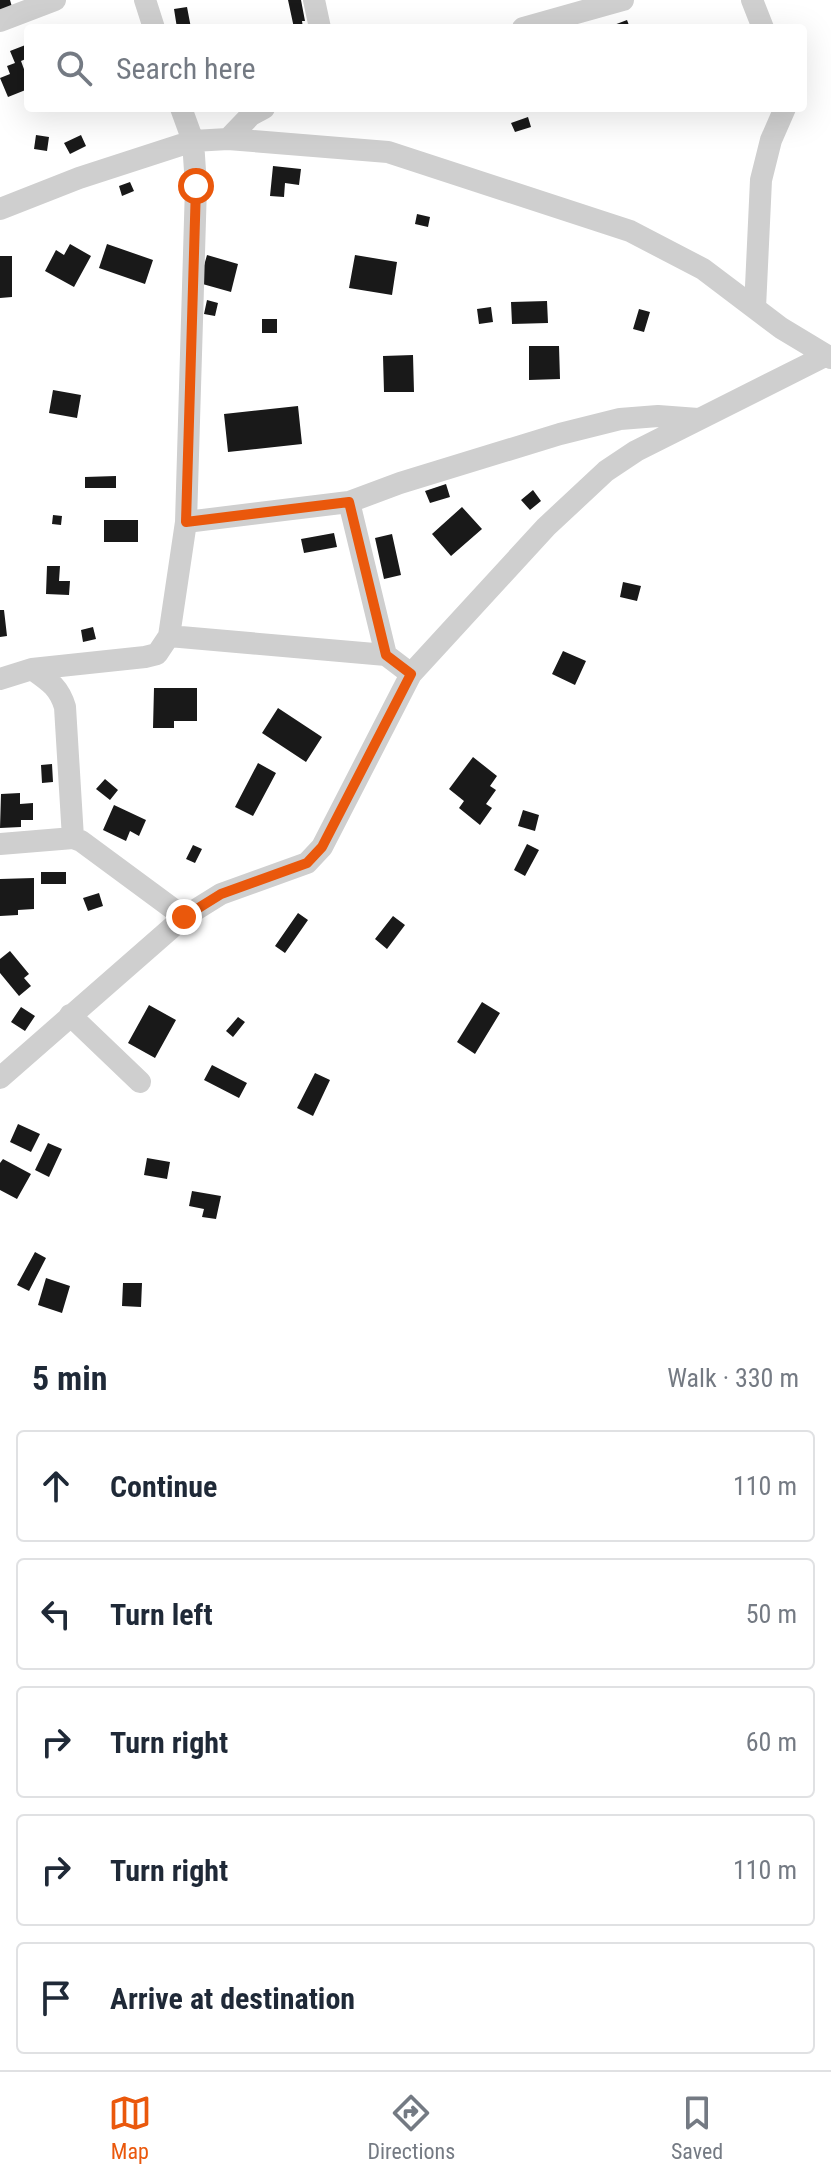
<!DOCTYPE html>
<meta charset="utf-8">
<style>
body{margin:0;font-family:"Roboto Condensed",sans-serif;background:#f2f2f3;color:#1f2937}
.stop{position:absolute;width:24px;height:24px;margin:-18px;border:6px solid #ea580c;border-radius:50%;background:#fff}
.stop.end{background:#ea580c;border-color:#fff;box-shadow:0 2px 8px #0008}
.list{margin:0;padding:0;list-style:none}
h2{display:flex;justify-content:space-between;align-items:center;height:104px;margin:0;padding:0 32px;font-size:34px}
h2 small{font-size:26px;font-weight:400;color:#747a83}
.list li{display:grid;grid-template-columns:52px 1fr auto;gap:24px;align-items:center;box-sizing:border-box;height:112px;margin:0 16px 16px;padding:0 16px;border:2px solid #e0e1e3;border-radius:8px}
.list b{display:block;font-size:30px;white-space:nowrap}
.list em{font-size:26px;font-style:normal;color:#747a83}
.icon{flex:none;width:44px;height:44px;fill:none;stroke:currentColor;stroke-width:2;stroke-linecap:round;stroke-linejoin:round}
.map{position:relative;flex:none;width:831px;height:1326px;overflow:hidden}
.search{position:absolute;background:#fff;box-shadow:0 8px 32px #0002;left:24px;right:24px;top:24px;height:88px;display:flex;align-items:center;gap:20px;box-sizing:border-box;padding:0 28px;border-radius:8px;color:#747a83;font-size:30px}
.sheet{height:744px;background:#fff}
nav{display:flex;justify-content:space-around;align-items:center;box-sizing:border-box;height:112px;border-top:2px solid #e0e1e3;background:#fff;font-size:22px;color:#747a83}
nav a{display:grid;justify-items:center;gap:4px}
nav .on{color:#ea580c}
.map>svg:first-child{display:block}
</style>
<div class="map">
<svg width="831" height="1326" viewBox="0 0 831 1326">
<rect width="100%" height="100%" fill="#fff"/>
<!-- building -->
<path fill="#191919" d="M0 0H10L12 7 0 10Z
M288 0H301L305 21H302L303 28H294Z
M187 7 191 28H177L174 9Z
M627 20 630 28H606Z
M70 24 90 26V28H70Z
M28 44V58L21 61 28 80V89L8 97 0 78 10 74 7 66 15 63 10 51Z
M528 117 531 127 515 132 511 123Z
M36 135 49 137 47 151 34 149Z
M81 135 86 146 70 154 64 143Z
M273 166 301 169 299 185 285 183 284 197 270 196Z
M130 182 134 191 122 196 119 186Z
M417 214 430 217 428 227 415 224Z
M70 244 91 256 74 287 45 271 56 250 64 255Z
M107 244 153 260 145 284 99 268Z
M207 255 238 264 231 292 199 283Z
M355 255 397 262 392 295 349 288Z
M0 256H12V297L0 298Z
M207 300 218 303 215 316 204 314Z
M547 301 548 323 512 324 511 302Z
M491 307 493 322 479 324 477 309Z
M639 309 650 312 644 332 633 329Z
M262 319H277V333H262Z
M529 346H559L560 379 529 380Z
M413 355 414 392H384L383 356Z
M53 390 81 395 77 418 49 413Z
M298 406 302 444 228 452 224 414Z
M116 476V488H85V477Z
M446 484 450 497 430 503 425 491Z
M533 490 541 501 530 510 521 500Z
M462 507 482 529 451 556 432 534Z
M53 515 62 516 61 525 52 524Z
M104 520H138V542H104Z
M334 533 337 547 304 553 301 539Z
M392 534 401 575 384 579 375 538Z
M47 566H60L59 581H70L69 595 46 594Z
M623 582 641 586 637 601 620 597Z
M0 610H4L7 636 0 637Z
M93 627 96 639 83 642 81 630Z
M563 651 586 661 575 685 552 674Z
M154 688H197V721H174V728H153Z
M278 708 322 737 306 762 262 733Z
M473 757 497 776 490 786 496 790 486 804 492 808 480 825 459 808 464 801 449 789Z
M258 763 276 773 253 816 235 807Z
M52 764 53 782 42 783 41 765Z
M105 779 118 790 110 800 96 789Z
M20 793V804L33 803V820H21V827L0 828 1 794Z
M114 805 146 820 139 836 130 831 126 841 103 830Z
M523 810 539 815 535 831 518 826Z
M527 844 539 850 525 876 514 870Z
M193 845 202 849 195 863 186 859Z
M41 872H66V884H41Z
M34 878V909L18 910V915L0 916V879Z
M99 893 103 906 88 911 83 898Z
M298 913 308 920 285 953 275 946Z
M393 916 405 925 387 949 375 939Z
M10 951 29 974 24 978 31 986 19 996 0 973V959Z
M482 1002 500 1013 475 1054 457 1042Z
M149 1005 176 1020 155 1058 128 1043Z
M21 1007 35 1016 25 1031 11 1022Z
M238 1017 245 1022 233 1037 226 1031Z
M212 1065 247 1083 239 1098 204 1080Z
M315 1073 330 1080 313 1116 297 1108Z
M18 1124 40 1134 31 1152 10 1142Z
M48 1143 62 1149 49 1177 35 1170Z
M147 1158 170 1162 167 1179 144 1175Z
M3 1159 31 1174 17 1199 0 1190V1163Z
M192 1191 221 1196 216 1219 202 1217 204 1209 189 1206Z
M35 1252 46 1258 29 1291 17 1285Z
M46 1278 70 1286 62 1313 38 1305Z
M123 1283H142L141 1307 122 1306Z"/>
<g fill="none" stroke-linecap="round" stroke-linejoin="round">
<!-- minor -->
<path stroke="#cfcfcf" stroke-width="22" d="M145 0 154 28
M314 0 320 28
M752 0 763 28
M0 21 55 0
M523 28 623 0
M228 139 251 115 264 108
M0 209 79 178 193 141 228 139 388 152 630 231 703 269 781 328 831 358
M755 308 761 180 771 140 785 108
M349 502 386 655
M186 522 349 502 400 483 560 434 620 419 658 416 698 419
M169 636 386 655 411 674
M32 669C49 681 59 687 65 707L73 838
M0 679 32 669 145 657 157 654 169 636 186 522 196 186 193 141 181 108
M0 844 73 838 81 841 184 917
M70 1015 140 1082
M0 1078 184 917 221 894 307 863 322 847 411 674 546 527 606 471 636 451 825 356"/>
</g>
<g fill="none" stroke-linecap="round" stroke-linejoin="round">
<!-- route -->
<path stroke="#ea580c" stroke-width="10" d="M184 917 221 894 307 863 322 847 411 674 386 655 349 502 186 522 196 186"/>
</g>
</svg>
<div class="stop" style="left:196px;top:186px"></div>
<div class="stop end" style="left:184px;top:917px"></div>
<div class="search"><svg class="icon" aria-label="search" viewBox="0 0 24 24"><circle cx="10" cy="10" r="6"/><path d="M15 15l6 6"/></svg>Search here</div>
</div>
<section class="sheet">
<h2>5 min<small>Walk · 330 m</small></h2>
<ul class="list">
<li><svg class="icon" aria-label="ahead" viewBox="0 0 24 24"><path d="M12 20V5M6 11l6-6 6 6"/></svg><div><b>Continue</b></div><em>110 m</em></li>
<li><svg class="icon" aria-label="left" viewBox="0 0 24 24"><path d="M17 20v-9H6M10 6l-5 5 5 5"/></svg><div><b>Turn left</b></div><em>50 m</em></li>
<li><svg class="icon" aria-label="right" viewBox="0 0 24 24"><path d="M7 20v-9h11M14 6l5 5-5 5"/></svg><div><b>Turn right</b></div><em>60 m</em></li>
<li><svg class="icon" aria-label="right" viewBox="0 0 24 24"><path d="M7 20v-9h11M14 6l5 5-5 5"/></svg><div><b>Turn right</b></div><em>110 m</em></li>
<li><svg class="icon" aria-label="arrive" viewBox="0 0 24 24"><path d="M6 21V4h12l-3 4 3 4H6"/></svg><div><b>Arrive at destination</b></div></li>
</ul>
</section>
<nav>
<a class="on"><svg class="icon" aria-label="map" viewBox="0 0 24 24"><path d="M3 6l6-2 6 2 6-2v14l-6 2-6-2-6 2zM9 4v14M15 6v14"/></svg>Map</a>
<a><svg class="icon" aria-label="directions" viewBox="0 0 24 24"><path d="M12 3l9 9-9 9-9-9zM9 14v-3h6M13 9l2 2-2 2"/></svg>Directions</a>
<a><svg class="icon" aria-label="saved" viewBox="0 0 24 24"><path d="M7 4h10v16l-5-4-5 4z"/></svg>Saved</a>
</nav>
